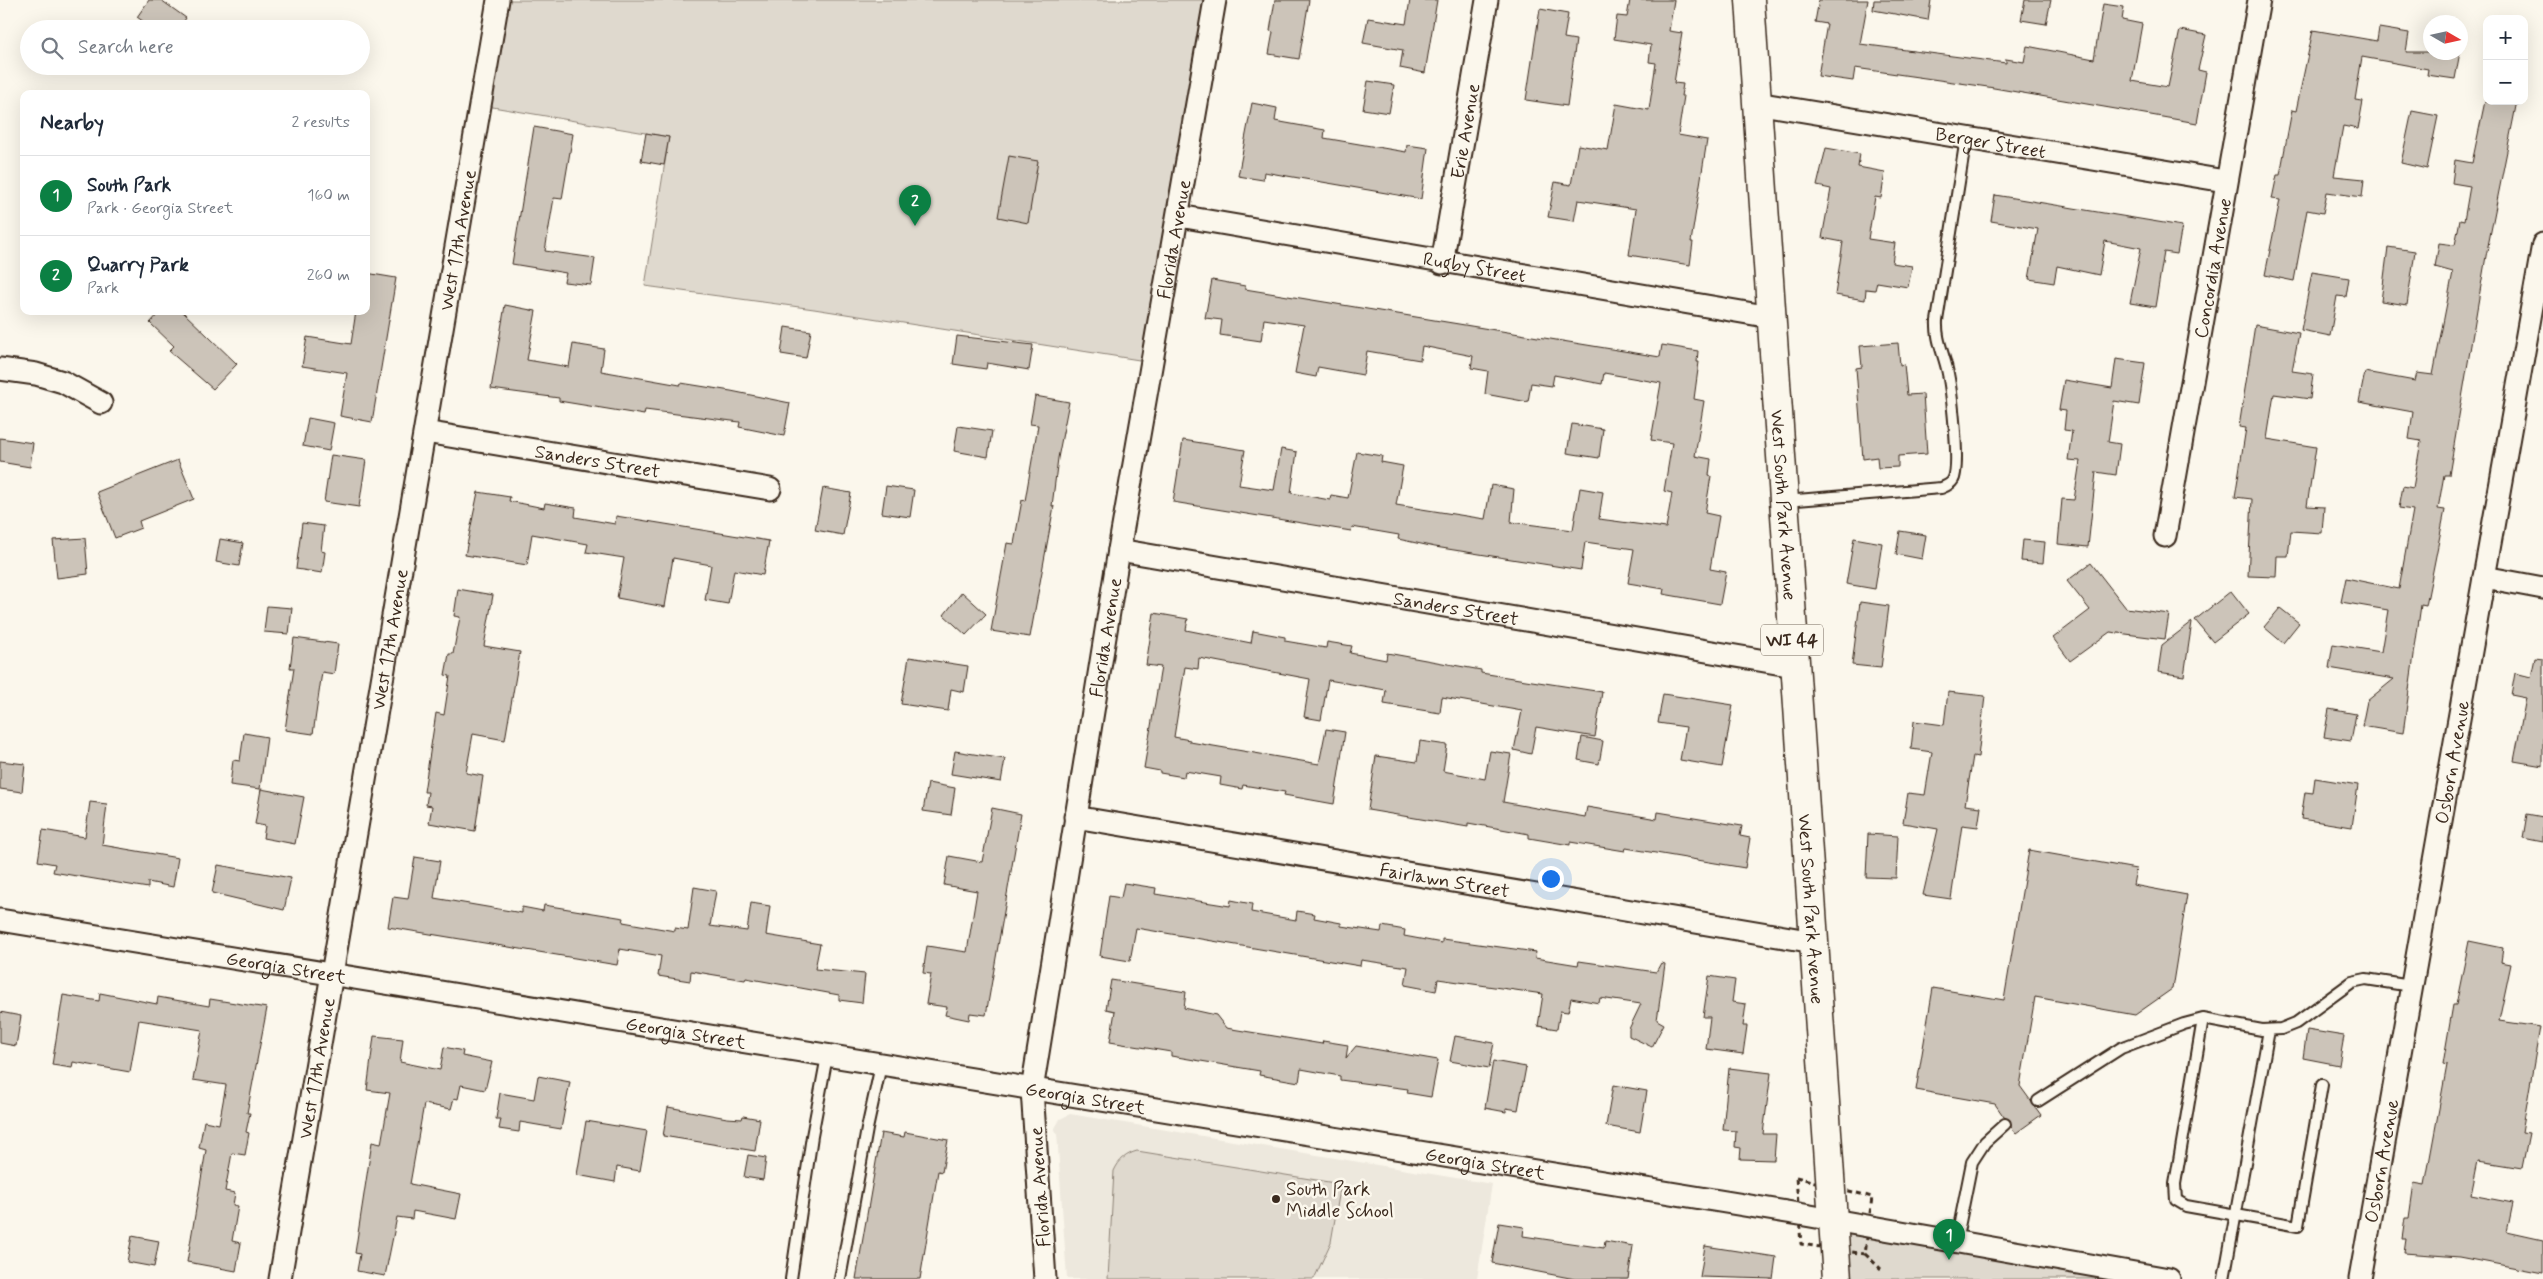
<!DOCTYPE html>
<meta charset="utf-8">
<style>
body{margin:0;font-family:Mynerve,sans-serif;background:#f2f2f3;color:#1f2937}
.controls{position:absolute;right:15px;top:15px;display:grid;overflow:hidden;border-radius:10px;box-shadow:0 5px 20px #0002}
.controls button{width:45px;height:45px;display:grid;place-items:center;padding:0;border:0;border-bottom:1px solid #e0e1e3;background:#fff;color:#1f2937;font:25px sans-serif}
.compass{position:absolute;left:2423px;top:15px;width:45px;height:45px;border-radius:50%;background:#fff;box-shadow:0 5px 20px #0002;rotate:99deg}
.you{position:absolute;left:1550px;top:878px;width:18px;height:18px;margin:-12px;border:4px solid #fff;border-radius:50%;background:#1a73e8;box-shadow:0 0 0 8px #1a73e833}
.badge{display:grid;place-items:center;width:32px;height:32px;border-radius:50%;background:#0b8043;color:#fff;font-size:16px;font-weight:700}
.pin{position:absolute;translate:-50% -41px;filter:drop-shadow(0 1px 2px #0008)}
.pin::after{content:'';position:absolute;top:26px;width:18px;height:15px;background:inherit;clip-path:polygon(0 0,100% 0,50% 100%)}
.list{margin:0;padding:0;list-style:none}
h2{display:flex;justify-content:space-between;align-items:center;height:65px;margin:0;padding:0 20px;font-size:21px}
h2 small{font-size:16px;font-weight:400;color:#747a83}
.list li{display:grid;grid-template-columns:32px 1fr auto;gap:15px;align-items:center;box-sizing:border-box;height:80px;padding:0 20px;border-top:1px solid #e0e1e3}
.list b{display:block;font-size:19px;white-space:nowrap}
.list p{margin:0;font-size:16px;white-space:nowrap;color:#747a83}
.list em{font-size:16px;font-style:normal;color:#747a83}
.icon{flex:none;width:28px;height:28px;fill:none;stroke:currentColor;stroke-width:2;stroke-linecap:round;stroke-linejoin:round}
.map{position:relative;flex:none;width:2543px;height:1279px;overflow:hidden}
.search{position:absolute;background:#fff;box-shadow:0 5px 20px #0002;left:20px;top:20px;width:350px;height:55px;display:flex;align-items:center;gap:12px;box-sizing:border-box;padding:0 18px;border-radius:28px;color:#747a83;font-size:19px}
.panel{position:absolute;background:#fff;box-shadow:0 5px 20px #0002;left:20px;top:90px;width:350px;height:225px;border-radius:10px}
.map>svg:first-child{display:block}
</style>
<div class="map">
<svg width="2543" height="1279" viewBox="0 0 2543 1279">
<rect width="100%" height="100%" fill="#fbf7ec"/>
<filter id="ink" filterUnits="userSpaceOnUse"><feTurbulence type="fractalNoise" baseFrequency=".02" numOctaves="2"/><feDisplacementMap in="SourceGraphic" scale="10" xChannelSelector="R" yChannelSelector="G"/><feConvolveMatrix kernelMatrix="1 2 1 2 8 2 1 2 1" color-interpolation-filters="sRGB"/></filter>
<g filter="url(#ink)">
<!-- built -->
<path fill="#ede8dd" d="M1070 1114 1492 1184 1477 1279H1067L1057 1133 1054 1130 1060 1119Z"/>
<!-- green -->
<path fill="#dfd9ce" stroke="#8d8276" d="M498 0H1214L1152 362 814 309 645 286 669 137 481 105Z
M1137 1151 1341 1184 1331 1242 1314 1279H1108L1114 1171C1119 1160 1126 1154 1137 1151Z
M1833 1219 2169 1279H1837Z"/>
<!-- building -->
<path fill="#ccc4b9" stroke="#3b2a1e" d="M149 0H161L186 18 179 29H154L137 17Z
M1275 0H1309L1299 59 1269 54 1273 32 1270 31Z
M1410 0H1437L1425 73 1400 68 1403 50 1363 43 1368 18 1406 24Z
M1630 0H1674L1669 31 1682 33 1674 83 1683 84 1681 96H1684L1678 135 1707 140 1691 242H1693L1690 265 1629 255 1636 209 1578 200 1574 221 1548 217 1555 182 1571 185 1578 145 1608 150 1616 104 1649 110 1656 63 1649 62 1651 45 1614 39 1617 16 1627 17Z
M1819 0H1868L1860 44 2006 63V59L2024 62 2027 46 2094 59 2103 4 2124 7 2122 20 2142 24 2132 81 2168 87 2180 30 2206 35 2198 70 2206 72 2197 123 1988 87 1855 68 1853 81 1818 76 1827 24 1815 22Z
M1874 0H1931L1928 20 1873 10Z
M2025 0H2051L2046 24 2021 20Z
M1540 9 1568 14 1564 38 1576 40 1567 106 1526 100Z
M2379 28 2409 33 2406 52H2460L2455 79 2427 75 2428 69 2362 57 2355 100 2363 101 2358 129 2343 126 2334 176 2364 179 2362 197 2327 192 2323 213 2307 210 2294 281 2265 275 2280 200 2272 199 2277 175H2280L2292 110 2296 111 2313 30 2377 41Z
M1368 81 1394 85 1389 113 1363 109Z
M2485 101H2517L2486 256 2449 475H2444L2438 509 2445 510 2426 606 2421 605 2403 733 2362 726 2367 701 2394 679 2329 668 2333 644 2381 652 2388 610 2341 602 2346 578 2399 589 2413 510 2399 508 2403 486 2413 488 2421 441 2409 439 2413 412 2359 402 2365 372 2415 381 2417 373 2433 375 2453 272 2435 267 2439 243 2455 245 2460 220 2464 221 2470 186 2452 183 2455 160 2472 163Z
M1252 103 1277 108 1275 121 1325 130 1324 138 1406 152 1407 145 1428 148 1421 199 1264 172 1263 180 1238 176Z
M2412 111 2438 116 2427 169 2401 163Z
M534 127 573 134 562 199 554 198 545 251 595 258 591 285 564 282 566 273 512 264Z
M646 133 669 137 664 165 641 161Z
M1826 148 1860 154 1858 167 1885 172 1881 198 1875 197 1868 239 1895 243 1892 263 1912 266 1908 287 1877 282 1875 290 1866 289 1865 300 1835 295 1843 242 1822 238 1831 189 1817 186Z
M1009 156 1038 161 1028 223 998 217Z
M1995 195 2182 226 2177 254 2164 252 2155 307 2130 303 2141 248 2105 241 2099 275 2057 266 2054 283 2029 279 2038 229 1991 221Z
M2388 247 2415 251 2407 305 2381 301Z
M2312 272 2349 278 2346 297 2337 296 2330 336 2301 330Z
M366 273 396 278 372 422 340 416 347 373 302 366 307 337 351 344 356 311H366Z
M1212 280 1245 286V289L1660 357 1662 345 1698 351 1697 362H1699L1694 399 1704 401 1695 456 1711 459 1709 475 1711 476 1705 513 1719 516 1710 569 1726 572 1720 604 1663 594 1664 589 1628 583 1634 549 1585 542 1581 570 1435 547 1398 539 1399 535 1352 527 1351 531 1173 502 1183 440 1245 450 1239 485 1274 490 1281 449 1297 452 1291 493 1330 500 1331 495 1348 498 1357 452 1382 456 1381 462 1403 466 1396 505 1485 519 1491 485 1514 489 1511 522 1573 530 1580 488 1603 492 1599 519 1666 528 1672 493 1664 491 1672 443 1651 440 1661 383 1604 373 1602 384 1554 375 1552 386 1531 383 1528 402 1485 394 1488 371 1471 368 1473 356 1422 346 1420 360 1367 351 1363 375 1318 367 1316 377 1295 373 1304 325 1264 319 1261 341 1220 335 1222 320 1205 318Z
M505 305 536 311 527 360 569 367 573 344 604 349 601 371 680 385 681 383 731 391 790 403 784 436 739 427 740 422 645 410 644 415 559 401V398L491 389Z
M161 311H182L237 364 213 389 169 351 174 346 150 323Z
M2255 325 2299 333 2292 371 2313 374 2310 399 2274 394 2267 439 2316 447 2307 506 2324 507 2322 533 2291 531 2288 556H2277L2276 577 2248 576 2252 499 2235 497 2246 428 2239 427Z
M785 327 811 331 806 358 781 354Z
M957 336 1033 345 1029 370 987 363 986 369 953 364Z
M1898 343 1900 365 1904 364 1907 395 1923 394 1927 454 1898 456V467L1878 468 1877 457 1863 459 1856 368 1862 367 1860 346Z
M2116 359 2145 363 2139 405 2114 401 2108 442 2120 444 2116 475 2096 472 2088 547 2058 544 2062 499 2074 500 2080 461 2068 460 2072 431 2064 430 2066 411 2059 410 2064 380 2112 388Z
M1035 396 1069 402 1058 458 1052 506H1054L1030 637 991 631 1007 543 1014 544 1022 500 1025 501 1038 425 1030 424Z
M308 418 334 423 329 451 303 446Z
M1572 424 1603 429 1599 458 1567 453Z
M958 426 992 431 988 457 954 451Z
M0 438 33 443 30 467 0 462Z
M331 455 366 460 359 507 324 502Z
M178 460 194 499 139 521 141 528 115 538 97 492Z
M886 486 914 490 910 517 882 513Z
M823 488 851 493 843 535 815 530Z
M478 492 510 497 509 501 544 508 545 503 576 508 575 517 615 524 616 516 769 541 763 575 734 570 728 604 705 600 711 565 673 558 665 607 617 598 624 558 586 552 588 544 532 534 527 565 465 555Z
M302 523 324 526 321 551 325 552 322 573 296 569Z
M1900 531 1926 535 1922 559 1896 554Z
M85 538 88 574 57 578 53 540Z
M1854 538 1882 543 1875 589 1846 584Z
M220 539 243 543 239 566 216 562Z
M2023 540 2045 542 2043 563 2021 561Z
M2091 563 2126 608 2169 614 2165 639 2110 632 2070 661 2053 638 2090 610 2067 581Z
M458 589 493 595 484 646 520 652 505 740 473 734 466 773 483 776 475 831 429 823 432 806 426 805 428 792H424L436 713 444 715 450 676 445 675 449 654H453L460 617 454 616Z
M2231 591 2249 614 2213 642 2195 620Z
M962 592 986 614 966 635 944 615Z
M1860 602 1889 606 1881 668 1852 665Z
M267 606 292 608 289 634 264 632Z
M2280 608 2299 623 2283 643 2264 627Z
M1154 613 1188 619 1186 630 1251 643 1253 631 1285 637V641L1326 648 1327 642 1352 646 1350 653 1386 660 1387 653 1481 670V673L1602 692 1595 737 1536 727 1531 754 1514 750 1522 711 1442 697 1440 713 1384 704 1386 690 1328 680 1321 720 1304 717 1310 679 1199 658 1198 669 1185 667 1174 737 1190 740V742L1319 764 1326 729 1345 732 1334 804 1284 795 1285 792 1243 785 1242 789 1220 785 1221 777 1185 771 1184 777 1160 773V771L1144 768 1161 667 1146 665Z
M2192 622 2184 676 2158 672 2162 645Z
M294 638 338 644 334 674 322 672 313 734 285 730 294 668H290Z
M909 657 968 666 964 692 951 689 948 711 901 704Z
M2535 658 2543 659V766L2514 761 2526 698 2511 695 2515 673 2531 677Z
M1948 692 1985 696 1978 757 1973 756 1965 805 1981 807 1978 827 1962 825 1951 899 1923 895 1938 829 1903 823 1908 793 1925 795 1932 752 1911 749 1914 721 1944 725Z
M1663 694 1733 705 1722 767 1680 760 1686 727 1658 723Z
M2329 709 2356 714 2351 741 2324 737Z
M244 733 267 737 260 789 230 785 233 760 240 761Z
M1582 737 1603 741 1599 764 1578 760Z
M1420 741 1447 745 1443 771 1485 779 1490 751 1511 754 1503 802 1585 817 1587 807 1657 819 1658 812 1742 826 1740 836 1750 838 1745 868 1626 848 1625 851 1570 842V845L1529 838V834L1468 823V827L1368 810 1376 756 1417 762Z
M955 751 1005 759 1001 782 951 774Z
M0 761 25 764 22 792 0 789Z
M2315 778 2358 785 2352 827 2301 819 2305 792 2313 793Z
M928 783 955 788 951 815 923 811Z
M261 789 304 797 295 844 263 838 265 826 255 824Z
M90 802 107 804 102 845 178 858 173 887 148 882V888L53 872 55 864 38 861 43 830 85 837Z
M992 808 1021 814 986 1015 970 1013 969 1020 945 1015 947 1007 926 1004 931 974 923 973 927 946 967 952 977 891 944 885 949 856 982 862Z
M2527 814 2543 817V842L2523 838Z
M1868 834 1898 836 1896 878 1866 877Z
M2029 850 2136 869 2133 885 2187 895 2172 989 2135 1015 2035 997 2020 1086 2041 1115 2016 1133 2011 1127 2010 1120 2004 1117 1995 1104 1916 1090 1933 988 2004 1000Z
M415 857 440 861 434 898 522 913V907L543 911 544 905 624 918 623 922 675 931V928L688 930 694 887 716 891 710 926 747 931 751 903 770 906 766 935 820 944 815 969 865 974 862 1003 839 1000V995L746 978 745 980 691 971 690 981 658 976 661 956 620 949 617 965 388 927 393 897 408 899Z
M218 865 291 878 284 910 212 893Z
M1124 883 1156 888 1155 894 1230 906 1231 900 1252 904 1251 912 1296 920 1297 911 1315 914 1314 918 1341 923V926L1381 932 1382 926 1405 930 1404 936 1442 943V939L1536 952 1535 958 1578 965 1579 961 1656 972 1661 963 1665 964 1657 1020 1664 1024 1652 1047 1629 1036V1029L1641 1004 1600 998 1599 1003 1571 998 1568 1012 1560 1011 1557 1029 1538 1026 1543 994 1438 979 1436 991 1405 985 1408 967 1361 960 1360 966 1136 928 1130 961 1100 956 1109 896 1121 898Z
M2469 941 2503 948 2501 962 2511 964 2499 1021 2540 1027 2522 1132 2529 1133 2522 1168 2478 1161 2471 1195 2513 1203 2507 1232 2543 1240V1273L2460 1257 2404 1253 2406 1239H2402L2405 1218H2409L2414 1183 2425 1185 2447 1065 2443 1064 2453 1005H2456Z
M1709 976 1735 980 1732 1002 1746 1004 1743 1026H1747L1743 1054 1706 1049 1710 1017H1703Z
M1111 980 1186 992 1184 1008 1216 1015 1226 1028 1322 1044 1323 1041 1348 1045 1346 1058 1356 1046 1438 1060 1431 1097 1407 1093 1408 1089 1340 1080V1076L1301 1069 1299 1082 1259 1075 1260 1071 1171 1056V1052L1110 1042 1115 1011 1106 1009Z
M100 993 157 1004 158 997 209 1006 210 999 267 1008 247 1113H250L246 1132 249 1133 245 1155 232 1153 225 1191 235 1193 233 1205 238 1206 232 1241 241 1243 236 1271 187 1262 206 1150 199 1148 204 1121 219 1124 226 1085 193 1080 202 1030 139 1020 130 1072 73 1062 72 1068 52 1065 63 995 99 1001Z
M0 1012 21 1016 16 1046 0 1043Z
M2307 1030 2344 1036 2339 1065 2303 1058Z
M374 1036 403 1039 400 1062 440 1070 444 1047 463 1051 462 1056 492 1062 485 1090 461 1085 458 1099 454 1098 451 1109 424 1104 410 1184 461 1194 456 1219 413 1211 412 1219 397 1217 385 1276 357 1271 360 1254 355 1253 372 1142 381 1144 390 1093 367 1090Z
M1455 1036 1494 1043 1489 1068 1450 1061Z
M1493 1061 1526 1067 1518 1110 1506 1108V1112L1485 1108Z
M1729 1068 1771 1073 1763 1134H1776L1774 1160 1740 1159 1741 1148 1735 1147 1736 1131 1723 1130Z
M538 1076 570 1082 561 1129 520 1122 519 1132 499 1129 501 1119H496L500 1093 534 1099Z
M1613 1085 1647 1091 1640 1132 1606 1126Z
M668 1107 727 1118 742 1119 743 1116 760 1119 755 1151 663 1136Z
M586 1121 647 1131 640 1171 617 1167 615 1182 577 1175Z
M905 1132 948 1140 942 1172 938 1171 920 1279H856L881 1133 904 1137Z
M748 1155 766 1158 763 1180 744 1177Z
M1499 1223 1524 1227 1523 1236 1604 1248 1605 1241 1633 1246 1628 1279H1575L1492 1263Z
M132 1236 159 1241 154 1267 127 1262Z
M1705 1246 1776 1257 1773 1279 1700 1277Z"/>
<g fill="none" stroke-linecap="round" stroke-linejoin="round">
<!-- lane casing -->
<g stroke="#3b2a1e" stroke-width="14">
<path id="lane" d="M1785 501 1941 488C1946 486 1950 485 1953 480 1961 467 1951 386 1947 369 1943 352 1936 339 1937 321L1966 138
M2203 1019 2175 1184 2176 1200 2186 1206 2298 1226 2322 1085
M2038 1101 2121 1048 2184 1024 2203 1019 2262 1030 2281 1029 2296 1023 2352 982 2366 979 2411 986
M1956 1242 1972 1162 1985 1142 2005 1124
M791 1279 812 1136 827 1056
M840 1279 867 1129 881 1065
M2224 1279 2269 1030"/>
</g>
<!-- street casing -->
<g stroke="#3b2a1e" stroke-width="25">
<g id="street">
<path id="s1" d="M1756 103 2225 181"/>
<path id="s2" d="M1179 216 1771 317"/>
<path id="s3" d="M1442 263 1487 0"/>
<path d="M0 369 36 374 63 382 101 403"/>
<path id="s4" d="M425 432 770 489"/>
<path id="s5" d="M2165 536 2259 0"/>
<path id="s6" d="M1119 550 1794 666"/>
<path d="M2484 577 2543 588"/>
<path id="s7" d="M1075 817 1814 942"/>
<path id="s8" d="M0 920 1799 1214 2169 1279"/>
<path id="s9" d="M280 1279 498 0"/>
<path id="s10" d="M1045 1279 1032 1090 1119 550 1215 0"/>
<path id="s11" d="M2360 1279 2543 244"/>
</g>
</g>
<!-- primary casing -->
<g stroke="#3b2a1e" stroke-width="31">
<g id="primary">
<path id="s12" d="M1750 0 1837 1279"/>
</g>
</g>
<!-- path -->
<path stroke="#3b2a1e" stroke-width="3" stroke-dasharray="5 4" stroke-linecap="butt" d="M1796 1177 1872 1197 1865 1254 1801 1244Z
M1865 1254 1881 1269"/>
<!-- lane -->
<use href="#lane" stroke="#fbf7ec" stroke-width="10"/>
<!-- street -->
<use href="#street" stroke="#fbf7ec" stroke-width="21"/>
<!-- primary -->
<use href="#primary" stroke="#fbf7ec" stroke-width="28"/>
</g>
</g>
<!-- markers -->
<circle fill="#3b2a1e" stroke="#fbf7ec" stroke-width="2" cx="1276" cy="1199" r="5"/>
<g text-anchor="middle" stroke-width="5" stroke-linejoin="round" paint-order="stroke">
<!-- shield labels -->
<rect fill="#fbf7ec" stroke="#75685c" stroke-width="1" x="1761" y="624.5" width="62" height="31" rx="4"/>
<g font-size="18" font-weight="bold" fill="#3b2a1e">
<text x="1792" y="646">WI 44</text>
</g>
<!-- street labels -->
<g font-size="19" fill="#3b2a1e" stroke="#fbf7ec">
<text dy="7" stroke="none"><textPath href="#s3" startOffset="134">Erie Avenue</textPath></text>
<text dy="7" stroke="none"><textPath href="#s1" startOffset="238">Berger Street</textPath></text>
<text dy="7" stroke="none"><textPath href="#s10" startOffset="1052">Florida Avenue</textPath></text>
<text dy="7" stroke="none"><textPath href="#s9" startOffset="1054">West 17th Avenue</textPath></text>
<text dy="7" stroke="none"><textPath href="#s2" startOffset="300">Rugby Street</textPath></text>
<text dy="7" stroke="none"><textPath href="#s5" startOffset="272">Concordia Avenue</textPath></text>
<text dy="7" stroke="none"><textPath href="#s4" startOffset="175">Sanders Street</textPath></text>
<text dy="7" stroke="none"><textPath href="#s12" startOffset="506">West South Park Avenue</textPath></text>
<text dy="7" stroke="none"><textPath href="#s6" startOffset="342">Sanders Street</textPath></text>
<text dy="7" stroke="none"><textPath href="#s10" startOffset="648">Florida Avenue</textPath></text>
<text dy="7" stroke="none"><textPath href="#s9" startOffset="649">West 17th Avenue</textPath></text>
<text dy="7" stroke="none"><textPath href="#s11" startOffset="525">Osborn Avenue</textPath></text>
<text dy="7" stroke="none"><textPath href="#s7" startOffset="375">Fairlawn Street</textPath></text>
<text dy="7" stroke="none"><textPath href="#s12" startOffset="911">West South Park Avenue</textPath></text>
<text dy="7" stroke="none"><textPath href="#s8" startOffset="290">Georgia Street</textPath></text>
<text dy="7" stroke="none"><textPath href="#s8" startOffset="695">Georgia Street</textPath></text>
<text dy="7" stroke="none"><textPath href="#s9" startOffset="214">West 17th Avenue</textPath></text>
<text dy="7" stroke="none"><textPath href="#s8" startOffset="1100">Georgia Street</textPath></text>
<text dy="7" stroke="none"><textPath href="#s11" startOffset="120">Osborn Avenue</textPath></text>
<text dy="7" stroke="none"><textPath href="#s8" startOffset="1505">Georgia Street</textPath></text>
<text transform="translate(1039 1187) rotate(-94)" y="7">Florida Avenue</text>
</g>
<!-- poi labels -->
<g font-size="19" fill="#3b2a1e" stroke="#fbf7ec" text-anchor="start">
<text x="1286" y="1195">South Park<tspan x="1286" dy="22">Middle School</tspan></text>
</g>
</g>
</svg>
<div class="controls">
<button>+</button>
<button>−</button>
</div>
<svg class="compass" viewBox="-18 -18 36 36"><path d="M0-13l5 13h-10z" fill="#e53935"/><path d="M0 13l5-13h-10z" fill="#747a83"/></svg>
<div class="you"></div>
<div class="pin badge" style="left:1949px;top:1260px">1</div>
<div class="pin badge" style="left:915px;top:226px">2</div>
<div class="search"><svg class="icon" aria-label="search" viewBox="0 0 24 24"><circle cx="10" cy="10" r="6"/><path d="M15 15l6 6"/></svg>Search here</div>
<section class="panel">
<h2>Nearby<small>2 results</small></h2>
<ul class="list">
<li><span class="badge">1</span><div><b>South Park</b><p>Park · Georgia Street</p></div><em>160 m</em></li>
<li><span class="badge">2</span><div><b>Quarry Park</b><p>Park</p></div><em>260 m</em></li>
</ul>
</section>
</div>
